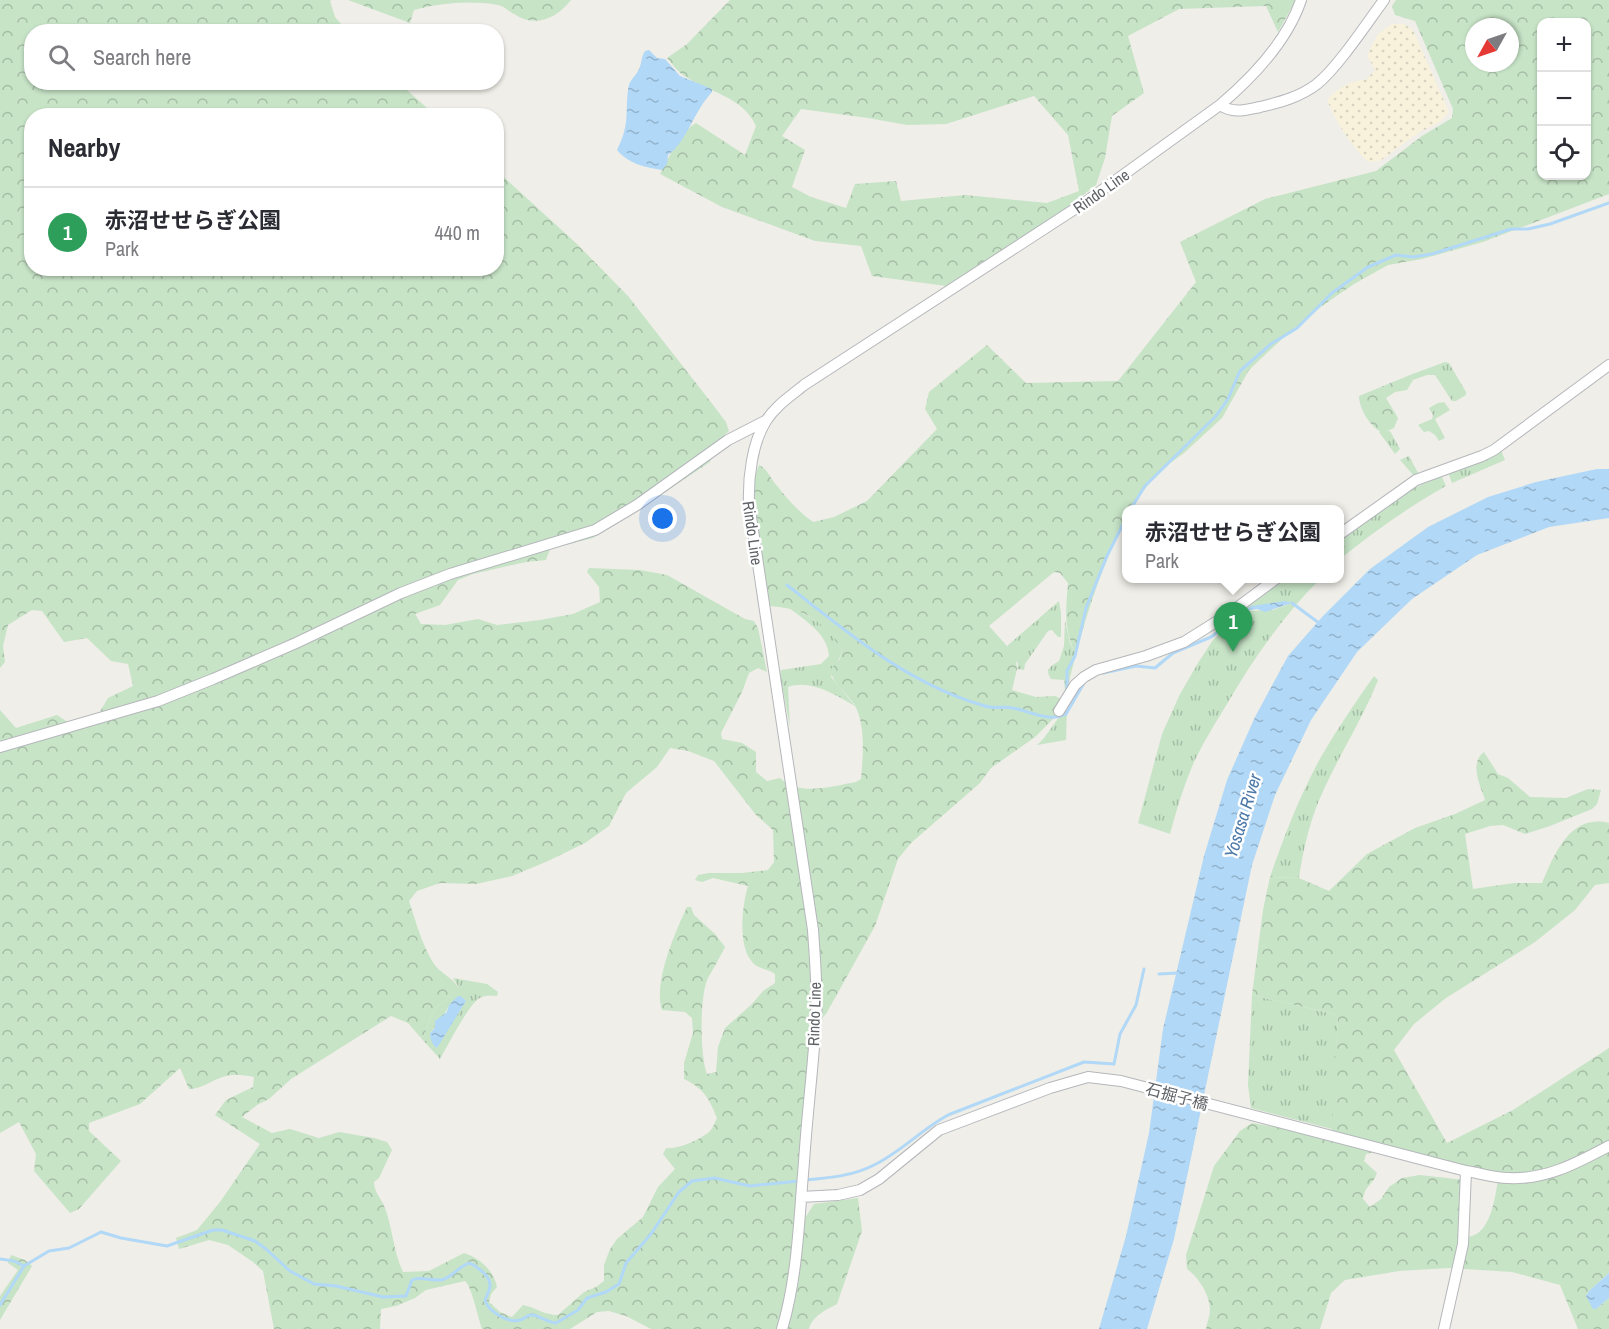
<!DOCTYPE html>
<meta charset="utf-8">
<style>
body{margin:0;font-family:"Archivo Narrow","Noto Sans JP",sans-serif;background:#f7f7f7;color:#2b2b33}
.controls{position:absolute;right:18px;top:18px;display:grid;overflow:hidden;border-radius:12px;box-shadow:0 2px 4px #0004}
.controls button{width:54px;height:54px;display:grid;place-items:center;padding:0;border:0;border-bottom:2px solid #e1e1e2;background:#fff;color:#2b2b33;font:30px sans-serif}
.compass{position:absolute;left:1465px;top:18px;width:54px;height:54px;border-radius:50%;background:#fff;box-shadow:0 2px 4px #0004;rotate:230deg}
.you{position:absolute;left:663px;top:519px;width:21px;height:21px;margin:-15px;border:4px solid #fff;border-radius:50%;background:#1a73e8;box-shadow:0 0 0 9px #1a73e833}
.badge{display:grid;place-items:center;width:39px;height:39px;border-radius:50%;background:#db2777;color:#fff;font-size:20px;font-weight:700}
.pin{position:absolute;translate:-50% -50px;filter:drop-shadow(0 2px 3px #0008)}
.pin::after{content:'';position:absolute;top:32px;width:21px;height:18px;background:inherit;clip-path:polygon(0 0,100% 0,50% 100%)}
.popup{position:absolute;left:1122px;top:505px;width:222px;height:78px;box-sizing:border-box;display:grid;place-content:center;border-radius:12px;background:#fff;filter:drop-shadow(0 2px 4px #0005);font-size:20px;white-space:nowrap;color:#7c7c81}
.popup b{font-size:22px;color:#2b2b33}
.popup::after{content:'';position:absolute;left:50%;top:100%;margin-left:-12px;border:12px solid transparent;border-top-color:#fff}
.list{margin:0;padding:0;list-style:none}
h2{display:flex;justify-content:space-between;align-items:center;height:78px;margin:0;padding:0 24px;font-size:26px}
h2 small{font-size:20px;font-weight:400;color:#7c7c81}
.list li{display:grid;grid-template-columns:39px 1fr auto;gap:18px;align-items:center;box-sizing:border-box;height:90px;padding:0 24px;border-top:2px solid #e1e1e2}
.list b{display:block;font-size:22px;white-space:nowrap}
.list p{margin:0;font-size:20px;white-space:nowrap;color:#7c7c81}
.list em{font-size:20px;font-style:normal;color:#7c7c81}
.icon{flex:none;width:33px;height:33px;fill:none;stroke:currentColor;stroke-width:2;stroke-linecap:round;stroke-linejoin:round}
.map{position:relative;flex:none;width:1609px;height:1329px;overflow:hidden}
.search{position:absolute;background:#fff;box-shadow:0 2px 4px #0004;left:24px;top:24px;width:480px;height:66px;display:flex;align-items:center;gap:15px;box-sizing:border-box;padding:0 21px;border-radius:24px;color:#7c7c81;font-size:22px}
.panel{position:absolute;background:#fff;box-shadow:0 2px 4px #0004;left:24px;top:108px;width:480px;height:168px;border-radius:24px}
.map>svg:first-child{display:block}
</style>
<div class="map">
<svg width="1609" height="1329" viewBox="0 0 1609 1329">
<defs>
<pattern id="grass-tufts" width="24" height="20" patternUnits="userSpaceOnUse" patternTransform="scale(1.5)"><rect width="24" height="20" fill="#c7e4c7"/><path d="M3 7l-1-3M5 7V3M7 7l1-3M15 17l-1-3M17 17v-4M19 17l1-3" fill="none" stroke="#a5bca5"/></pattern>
<pattern id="forest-crowns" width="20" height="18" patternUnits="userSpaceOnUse" patternTransform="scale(1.5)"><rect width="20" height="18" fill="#c7e4c7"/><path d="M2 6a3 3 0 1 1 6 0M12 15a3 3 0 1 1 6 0" fill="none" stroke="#a5bca5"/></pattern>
<pattern id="sand-dots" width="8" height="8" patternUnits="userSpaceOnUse" patternTransform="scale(1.5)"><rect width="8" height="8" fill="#f8f1db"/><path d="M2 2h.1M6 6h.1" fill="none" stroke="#d7d1bf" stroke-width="1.8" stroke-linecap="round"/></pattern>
<pattern id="water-ripples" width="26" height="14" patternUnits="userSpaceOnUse" patternTransform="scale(1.5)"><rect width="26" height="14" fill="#b1d8f7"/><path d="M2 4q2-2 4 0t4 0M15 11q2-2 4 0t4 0" fill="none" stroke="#93b3cc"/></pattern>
</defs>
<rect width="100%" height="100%" fill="#efeee8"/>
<!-- grass -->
<path fill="url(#grass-tufts)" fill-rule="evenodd" d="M1445 362 1449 363 1466 392V395L1456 401H1452L1435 375H1427L1413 380 1410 375Z
M1444 402 1450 410 1435 419 1445 438 1439 441 1435 435 1429 431 1424 432 1418 425 1432 419 1433 415 1429 408 1438 403Z
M1390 431 1400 449 1395 454 1379 432Z
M1501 450 1505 460 1452 483 1448 472Z
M1409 456 1418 473 1414 476 1400 460Z
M1441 475 1446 486C1408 507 1374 532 1340 559V539L1407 492Z
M1284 579H1320C1283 616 1254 658 1227 704 1216 722 1204 741 1195 760 1184 784 1177 809 1170 834L1138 823 1162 734 1180 694 1198 663 1213 640 1239 613ZM1292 603 1273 610 1244 611 1252 606Z
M1059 601 1061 613V637H1058L1052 630 1048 631 1025 664 1024 670 1017 669 1018 664 1007 646Z
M789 608C817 618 825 624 842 650 840 660 834 667 831 677L855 706C835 695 811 679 788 687L790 727 780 675 781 670 821 664 829 656C828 634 805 620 789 608Z
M1065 621 1070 643 1076 654 1067 689 1065 690 1064 680 1051 679C1044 669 1051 666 1059 661L1064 646Z
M1374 676 1378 680C1363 718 1341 752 1324 789 1311 816 1303 849 1299 878L1270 877C1284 836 1300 795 1321 757 1337 729 1355 703 1374 676Z
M1065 709H1067L1066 740 1037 745 1044 738Z
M453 978 487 984 498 992 497 996C491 995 483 995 478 999 467 1008 448 1045 440 1059L421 1038C430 1028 427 1021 434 1011 440 1002 453 997 458 986ZM449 1005 437 1048 430 1033C436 1027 447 1012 449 1005Z
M1252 995 1338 1015 1332 1129 1251 1108 1248 1085Z"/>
<!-- forest -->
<path fill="url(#forest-crowns)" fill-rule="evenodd" d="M0 0H332L330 1 335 17 347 31 32 32V82L399 83 435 115 32 116V268H496L497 171 577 244 628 296 710 401 726 422 729 431 719 440 710 462 623 520 593 538 550 549 546 560 526 562 473 574 458 580 440 605 415 614 421 624 445 625 478 619 497 625 540 620 573 614 600 602 599 587 587 572 589 568 640 570 667 575 745 619 754 621 758 628 767 672 758 668 749 673 742 692 721 733 722 739 742 743 756 752V772L767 781 780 778C800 797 832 786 856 782L861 779C863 756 866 724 854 704 846 692 831 683 831 669L840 659 842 650C822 620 806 609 770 606 763 570 744 498 759 465 768 469 771 480 778 487 788 500 800 513 813 522L834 517 867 501 937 429 925 409 929 392 987 345 1026 383 1118 381 1196 282 1180 242 1265 199 1376 171 1422 136 1452 118 1453 109 1415 21 1395 15 1392 6 1396 0H1609V194L1483 242 1422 259 1388 265 1354 284 1322 306 1284 337 1249 370 1222 418 1184 453 1158 472 1129 509 1126 510V515C1105 560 1089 605 1076 654 1063 631 1066 607 1068 583L1060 573 1054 572 989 626 1015 655 1017 669 1012 690 1036 697 1055 696 1062 699V705L1053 719 1035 737 991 768 980 783 911 843 898 859 875 926 826 1014 813 1027 803 1221 814 1204 858 1198 862 1231 837 1304C826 1310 812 1316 809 1329H651L626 1316 609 1311 597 1312 570 1329H482C478 1318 472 1287 465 1281L426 1290 415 1298 396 1306 381 1309 380 1329H274L263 1271 253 1262 228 1245 209 1240 179 1249 176 1238 197 1230 220 1202 260 1144 215 1115 226 1100 253 1087 254 1077C242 1075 232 1073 220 1078 209 1082 201 1089 189 1089L180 1068 140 1104 89 1123V1131L121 1161 79 1209 70 1213 34 1171 36 1154 19 1122 0 1133V710L16 728 57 715 69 723 99 713 108 698 133 686 128 664 111 661 87 638 64 642 42 611 32 610 8 625 3 646 5 662 0 668ZM1542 22H1586V176H1542ZM1474 27H1510V63H1474ZM670 748 688 751 714 761 756 815 773 830 774 862 768 870 742 873H709L698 875 695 880 702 882 713 878 748 886C742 906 737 948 754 964 760 969 768 969 775 974V983L763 991 752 1004 725 1028 718 1047 716 1072 707 1074C700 1057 699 992 709 976 715 966 720 957 725 947L715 934 694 915 691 907H687C675 932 653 983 662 1010L685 1012 692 1018 693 1033 684 1063V1079C704 1089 709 1098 717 1118 715 1122 713 1128 710 1131 702 1139 677 1150 666 1148L663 1154 675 1169 658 1187 643 1217 617 1239 610 1249 604 1265V1281L596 1287 584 1292 558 1315C544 1315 537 1308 523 1305L512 1317 500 1312 489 1302 491 1294 497 1287C494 1271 480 1258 464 1253L429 1271 403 1272C393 1251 393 1229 385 1208 381 1197 375 1195 374 1182L379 1178 392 1150 387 1142 374 1138 339 1132 319 1138 290 1129 272 1133 242 1117 257 1105 269 1099 291 1079 391 1016 408 1023 421 1038C430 1028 427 1021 434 1011 440 1002 453 997 458 987 452 977 440 973 434 964 422 945 416 922 409 901L417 891 440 883 476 884 512 876 548 861 585 843 609 826 626 793 657 767Z
M348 0H571C556 19 535 28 514 14 508 11 504 6 498 5 470 0 441 3 414 10L410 23Z
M730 0H1296L1278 32 1266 6 1179 9 1128 36 1144 93 1112 116 1105 158 1096 185 1065 209 946 286 872 276 861 246 815 241 722 207 660 174C668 159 681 131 696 123L745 155 756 126C743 96 707 92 683 75 677 71 672 63 667 58L687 44ZM1034 96 1068 135 1079 191 1047 203 965 195 901 201 896 181 855 184 846 208 811 197 792 187 805 150 782 136 801 109 868 118 907 125 946 124Z
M1410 375 1413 380 1407 390 1395 392 1386 398 1398 418 1394 428 1383 433C1371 428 1359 409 1359 396Z
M1484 752 1498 774 1508 778 1530 797 1566 798 1588 789 1601 790 1597 804 1592 809 1550 826 1525 834 1503 825 1490 826 1465 834 1473 889 1514 883H1542C1554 855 1570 813 1609 823V883L1595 885 1575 910 1535 942 1446 998 1414 1024 1394 1050 1447 1143 1513 1110 1609 1048V1273L1589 1291 1586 1296 1596 1309 1609 1298V1329H1578L1560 1285 1512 1272 1449 1268 1399 1271 1345 1280 1331 1293 1320 1329H1206C1207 1323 1210 1316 1210 1310 1210 1295 1199 1278 1187 1269L1186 1255 1214 1166 1240 1131 1252 1123 1304 1132 1332 1139V1111L1338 1015 1252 995 1263 910 1270 877 1299 878 1329 891 1367 854 1415 828 1455 814 1485 800C1480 785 1469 763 1484 752ZM1389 1148 1499 1174C1495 1195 1492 1241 1461 1237L1464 1180 1420 1175 1402 1178 1389 1187 1381 1199 1370 1207 1363 1199C1365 1185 1373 1185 1377 1173L1364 1161 1366 1154Z
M11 1255 25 1260 32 1266 0 1320V1296L18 1270 8 1263Z"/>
<!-- sand -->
<path fill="url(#sand-dots)" d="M1392 24H1404L1413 30 1449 112 1440 122 1418 133 1380 161 1368 162C1350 143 1337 125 1327 100 1338 88 1350 80 1366 80L1375 70 1367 55 1378 34Z"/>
<!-- water -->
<path fill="url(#water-ripples)" d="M649 50 657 58 665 59 680 76 712 89V92C694 111 686 143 668 155L667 164 662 170C646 168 627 163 617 150 630 124 625 115 628 90 629 79 635 78 639 69 642 63 641 57 645 51Z
M1597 469H1609V518L1549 527 1477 555 1412 599 1357 652 1311 720 1275 795 1252 865 1174 1239 1147 1329H1099L1126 1236 1149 1133 1163 1029 1204 856 1227 780 1255 717 1288 656 1323 616 1370 569 1428 527 1488 497 1536 482Z
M1285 601 1292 603 1265 612 1257 609 1244 611 1251 606Z
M458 996 462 997 466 1001 437 1048C432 1045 430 1038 430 1033L435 1028V1021L447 1012 449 1005Z
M1609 1273V1298L1596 1309H1593L1586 1296 1589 1291Z"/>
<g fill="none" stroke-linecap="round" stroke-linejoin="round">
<!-- stream -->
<path stroke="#b1d8f7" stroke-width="3" d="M1130 510 1145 486 1216 416 1228 399 1240 371 1271 344 1297 328 1332 293 1368 267 1396 255 1413 257 1432 254 1511 229H1528L1550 224 1609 203
M787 585C848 633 909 685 985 706 994 709 1004 706 1013 708 1029 711 1050 723 1066 714L1084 683
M1292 603 1319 623
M1103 673 1136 666 1155 668 1173 653 1211 637 1245 612
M1067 691V671L1075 656 1086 608 1107 556 1126 518
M1159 974 1178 973
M805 1180C829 1178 853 1176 874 1165 901 1152 922 1129 948 1115L1084 1062 1114 1064 1120 1034 1136 1005 1144 969
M0 1259 14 1261 24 1266 49 1251 69 1248 101 1232 121 1238 167 1246 213 1230H222L255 1241 266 1249 290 1271 314 1284 336 1286 383 1297 406 1296 412 1280C421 1276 431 1281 441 1280 453 1278 459 1265 470 1263 477 1267 491 1276 490 1286 490 1290 486 1296 485 1301 489 1311 508 1324 520 1320 525 1319 527 1314 533 1315 541 1317 548 1322 556 1323L578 1310 587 1298 606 1292 619 1284 626 1263 651 1234 679 1192 692 1181 714 1178 750 1186 799 1181
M0 1305 24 1266"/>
<!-- minor casing -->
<g stroke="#b5b7bb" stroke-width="12">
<path id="minor" d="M1220 105C1234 114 1245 110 1260 107 1281 102 1300 97 1317 84 1338 67 1367 23 1384 0
M1340 534 1416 480 1482 456 1494 450 1609 365
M1059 711 1075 685 1084 677 1096 670 1146 656 1184 642 1227 615 1277 578
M0 747 158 701 213 679 296 643 401 593 450 574 595 530 637 505 728 440 765 421
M801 1197 838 1195 860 1190 879 1179 939 1130 1050 1088 1088 1077 1121 1081 1466 1171C1480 1173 1494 1178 1508 1178 1546 1180 1577 1163 1609 1146
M782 1329C798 1276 799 1217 804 1162 807 1115 813 1068 816 1021 818 991 815 961 813 930L749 504C748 478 752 443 766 421 775 406 791 396 804 385L1087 201 1220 105C1253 77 1287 42 1301 0
M1444 1329 1463 1244 1466 1171"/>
</g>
<!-- minor -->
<use href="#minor" stroke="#fff" stroke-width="10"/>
</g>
<g text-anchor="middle" stroke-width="5" stroke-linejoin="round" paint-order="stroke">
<!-- street labels -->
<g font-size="16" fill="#5f6266" stroke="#fff">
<text transform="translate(1101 191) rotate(-35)" y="6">Rindo Line</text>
<text transform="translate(753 533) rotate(82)" y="6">Rindo Line</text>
<text transform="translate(814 1014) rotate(-88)" y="6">Rindo Line</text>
<text transform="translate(1177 1096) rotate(15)" y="6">石掘子橋</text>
</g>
<!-- water labels -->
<g font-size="18" font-style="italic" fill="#4d79a8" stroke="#fff">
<text transform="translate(1243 816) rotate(-73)" y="6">Yosasa River</text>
</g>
</g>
</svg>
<div class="controls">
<button>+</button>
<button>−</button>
<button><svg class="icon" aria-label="locate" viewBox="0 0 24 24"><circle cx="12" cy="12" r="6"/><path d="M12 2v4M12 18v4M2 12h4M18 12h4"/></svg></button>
</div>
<svg class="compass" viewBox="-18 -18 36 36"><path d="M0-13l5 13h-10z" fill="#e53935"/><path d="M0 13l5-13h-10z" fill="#7c7c81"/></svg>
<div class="you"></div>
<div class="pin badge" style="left:1233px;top:652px;background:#2e9e5b">1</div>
<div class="popup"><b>赤沼せせらぎ公園</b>Park</div>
<div class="search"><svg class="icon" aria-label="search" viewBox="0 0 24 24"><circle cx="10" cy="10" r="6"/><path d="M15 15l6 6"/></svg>Search here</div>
<section class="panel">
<h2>Nearby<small></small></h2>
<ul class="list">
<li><span class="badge" style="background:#2e9e5b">1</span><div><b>赤沼せせらぎ公園</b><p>Park</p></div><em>440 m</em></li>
</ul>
</section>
</div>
